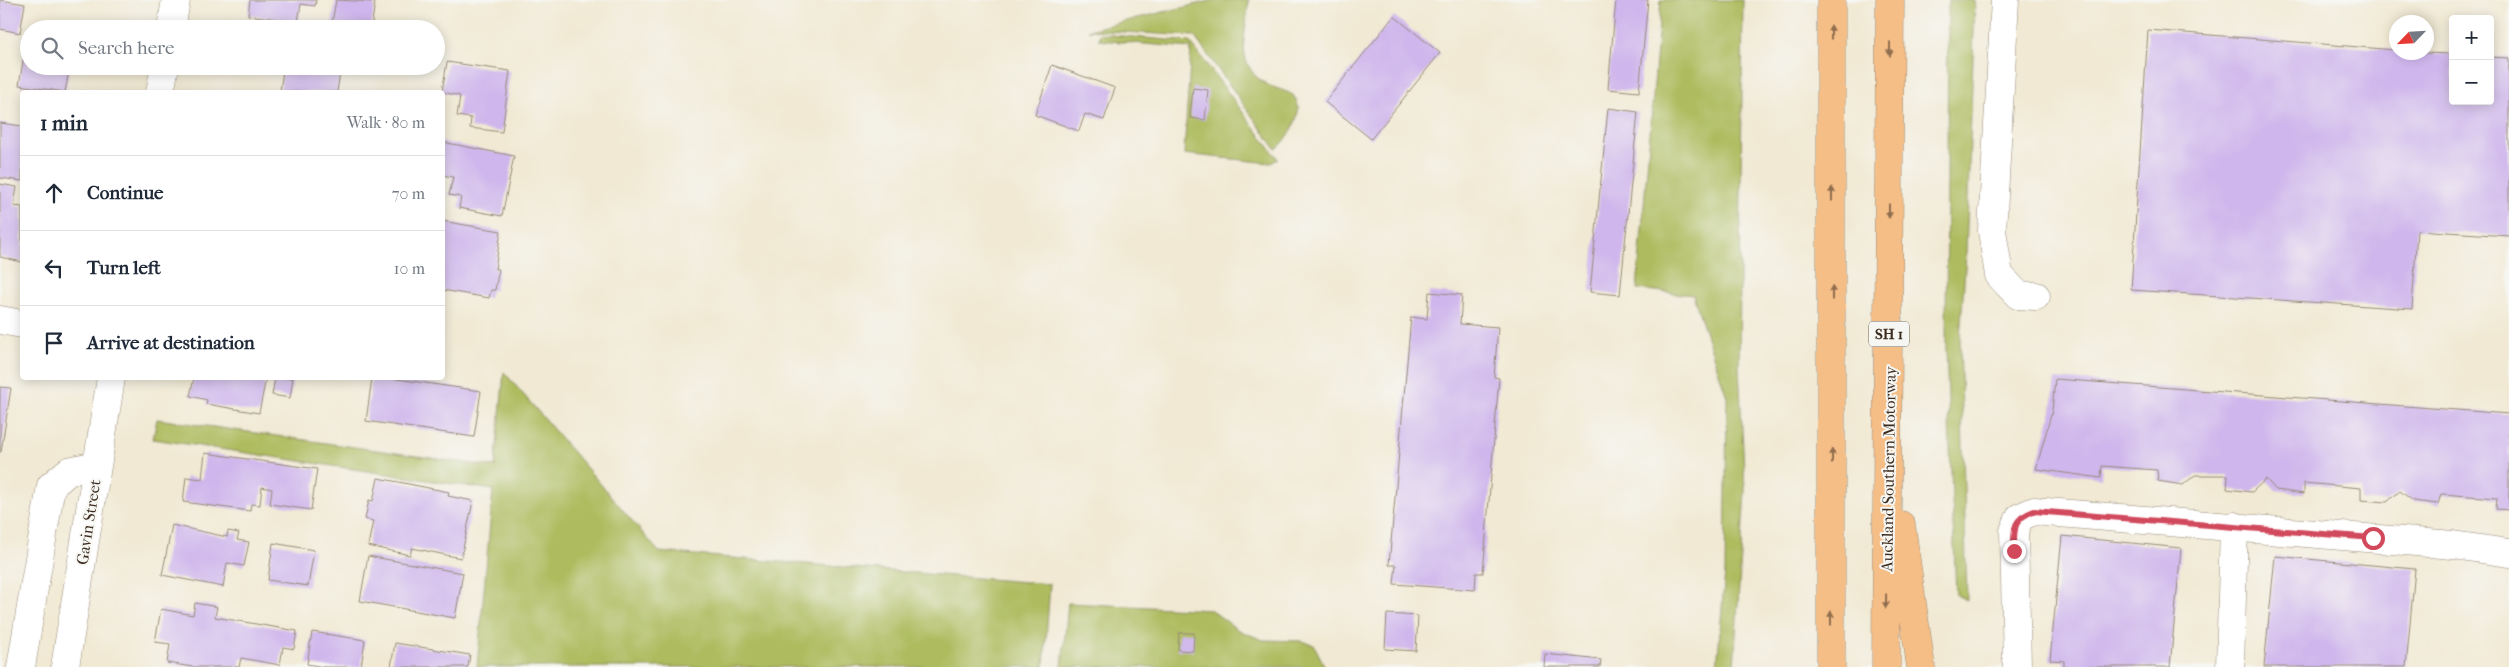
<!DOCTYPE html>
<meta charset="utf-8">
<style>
body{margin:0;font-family:"IM FELL French Canon",serif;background:#f2f2f3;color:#1f2937}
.controls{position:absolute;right:15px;top:15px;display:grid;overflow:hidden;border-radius:5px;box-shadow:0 2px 12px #0003}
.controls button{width:45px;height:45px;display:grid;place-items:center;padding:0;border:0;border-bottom:1px solid #e0e1e3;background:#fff;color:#1f2937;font:25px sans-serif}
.compass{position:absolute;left:2389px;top:15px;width:45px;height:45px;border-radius:50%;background:#fff;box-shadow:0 2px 12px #0003;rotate:245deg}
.stop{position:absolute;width:15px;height:15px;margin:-11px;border:4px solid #d1495b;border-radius:50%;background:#fff}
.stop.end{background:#d1495b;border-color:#fff;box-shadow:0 1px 5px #0008}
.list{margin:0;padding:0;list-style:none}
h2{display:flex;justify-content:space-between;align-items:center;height:65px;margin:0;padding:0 20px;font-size:21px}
h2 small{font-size:16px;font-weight:400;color:#747a83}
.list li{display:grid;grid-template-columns:32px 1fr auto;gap:15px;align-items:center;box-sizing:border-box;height:75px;padding:0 20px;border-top:1px solid #e0e1e3}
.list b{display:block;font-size:19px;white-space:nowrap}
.list em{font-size:16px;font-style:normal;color:#747a83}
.icon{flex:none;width:28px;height:28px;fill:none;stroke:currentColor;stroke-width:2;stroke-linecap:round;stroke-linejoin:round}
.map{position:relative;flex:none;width:2509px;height:667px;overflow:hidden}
.search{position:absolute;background:#fff;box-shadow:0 2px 12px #0003;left:20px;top:20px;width:425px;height:55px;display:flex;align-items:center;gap:12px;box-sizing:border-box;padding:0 18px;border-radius:28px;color:#747a83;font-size:19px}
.panel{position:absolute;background:#fff;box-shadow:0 2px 12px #0003;left:20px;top:90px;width:425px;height:290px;border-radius:5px}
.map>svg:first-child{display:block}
</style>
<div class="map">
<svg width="2509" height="667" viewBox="0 0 2509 667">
<rect width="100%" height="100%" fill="#f6f6f2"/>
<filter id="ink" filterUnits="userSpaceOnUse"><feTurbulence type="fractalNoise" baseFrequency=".02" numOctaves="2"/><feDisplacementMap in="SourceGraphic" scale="10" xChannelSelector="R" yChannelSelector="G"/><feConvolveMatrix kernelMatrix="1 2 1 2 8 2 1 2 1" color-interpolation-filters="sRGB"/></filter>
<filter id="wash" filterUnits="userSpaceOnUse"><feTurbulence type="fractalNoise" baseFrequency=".0096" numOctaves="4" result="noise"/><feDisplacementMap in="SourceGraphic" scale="20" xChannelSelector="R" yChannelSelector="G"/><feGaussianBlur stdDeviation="1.12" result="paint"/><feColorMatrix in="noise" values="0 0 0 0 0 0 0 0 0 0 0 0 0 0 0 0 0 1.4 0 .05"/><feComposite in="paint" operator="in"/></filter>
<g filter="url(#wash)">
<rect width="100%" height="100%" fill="#f1e9d3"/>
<!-- grass -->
<path fill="#aebc5e" stroke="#74733e" d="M1214 0H1249C1246 32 1233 66 1268 85 1276 89 1285 90 1293 95 1295 98 1298 103 1298 106 1300 119 1286 143 1276 149L1194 36 1088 30Z
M1661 0H1743L1739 367 1745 490 1734 667H1717L1725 572 1727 397 1693 295 1637 289Z
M1948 0H1975L1966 254 1960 338 1967 600 1956 595 1946 349Z
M1100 34 1190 42 1278 159 1271 163 1184 154 1191 48 1099 40Z
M504 372 659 552 1050 584 1044 667H477L493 490 153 439 157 419 495 467Z
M1068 603 1211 610 1238 630 1263 640 1302 641 1314 645 1325 667H1062Z"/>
<g id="blocks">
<!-- building -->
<path fill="#cfb6ec" d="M0 0 25 4 20 33 0 29Z
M250 0H316L315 6 301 4 298 22 248 15Z
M336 0 375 2 371 29H331Z
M1616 0H1648L1639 92 1608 89Z
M1394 16 1440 53 1371 139 1325 102Z
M2148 30 2396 50V52L2453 54V101H2490V57L2509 58V236L2417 230 2412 309 2131 290Z
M28 31 29 66H70L65 92 19 85Z
M447 62 510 71 502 132 470 128 471 118 457 116 460 96 442 92Z
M1052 65 1115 88 1104 120 1085 114 1079 131 1035 115Z
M275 66H341L337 92H280L283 70 275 69Z
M1193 88 1208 90 1205 120 1190 118Z
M1608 108 1638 112 1620 295 1590 292Z
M0 123 22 126V181L0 178Z
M442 142 514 156 502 216 459 208 461 197 449 195 453 177 442 175Z
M0 184 17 187 14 206 22 207V262L0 257Z
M442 221 501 231 495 269H499L495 290H491L489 298 442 290Z
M1429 292 1462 295 1460 324 1498 327 1494 377 1499 378 1483 573H1476L1475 590 1394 584 1396 565H1389L1411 317 1427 319Z
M194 378H266L259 413 206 404 207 400 190 396Z
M275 378H293L290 398 272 395Z
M372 378H390L481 391 474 437 366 421Z
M2055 379 2509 414V510L2496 509 2497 498 2441 494 2438 504 2413 501 2400 491 2387 502 2361 500V488L2304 483V494L2276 490 2266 479 2252 492 2227 489 2228 475H2195L2183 485 2158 481 2157 470 2102 466 2101 478 2036 469 2052 411Z
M0 387 11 388 1 452H0Z
M205 453 317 469 311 510 270 504 272 489 262 487 260 505 251 504 250 511 183 502 186 477 202 479Z
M378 478 449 492 448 496 473 501 461 558 412 548 410 555 368 546 373 521 365 519 369 500 373 501Z
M172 525 227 537 228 531 239 533 237 540 249 542 244 566 227 563 223 587 162 575Z
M2062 536 2181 548 2170 667H2064V661L2050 660Z
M273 543 314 550 308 586 268 580Z
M368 556 463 573 455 618 360 601Z
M2275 556 2415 569 2406 667H2264Z
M195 603 217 607 215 617 297 631 294 649 283 647 280 665 241 658 239 667H193L167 663 170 644 155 642 161 609 193 615Z
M1387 614 1418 616 1416 651 1385 649Z
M312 632 365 640 361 667H324L307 664Z
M1179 633H1194L1193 651 1178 650Z
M395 643 470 655 468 667H391Z
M1545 654 1601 660 1600 667H1544Z"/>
</g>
</g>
<g filter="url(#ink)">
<use href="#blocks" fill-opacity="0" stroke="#968a78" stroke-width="1"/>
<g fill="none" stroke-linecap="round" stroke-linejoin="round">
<!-- minor casing -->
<g stroke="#968a78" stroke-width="29">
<path id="minor" d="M2005 0 1992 231 1999 275 2018 295 2036 296
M171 29 176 0
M160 92 165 66
M0 320 22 324
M21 667 51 486 69 471 97 465
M65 667 111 378
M2017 667 2014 531 2020 517 2034 511 2453 545 2509 553
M2230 667 2234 526"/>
</g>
<!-- highway casing -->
<g stroke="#968a78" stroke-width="29">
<path id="highway" d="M1831 0V667
M1901 525 1921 667
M1886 667 1890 0"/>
</g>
<!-- minor -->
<use href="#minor" stroke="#fff" stroke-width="28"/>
<!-- highway -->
<use href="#highway" stroke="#f6be87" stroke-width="28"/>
</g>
<!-- one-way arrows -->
<defs><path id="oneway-solid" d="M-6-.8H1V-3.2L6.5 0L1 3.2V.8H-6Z" transform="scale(1.25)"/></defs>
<g fill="#8f6d4d">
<use href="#oneway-solid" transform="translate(1831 32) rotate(-90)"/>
<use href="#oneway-solid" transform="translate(1890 49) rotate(90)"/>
<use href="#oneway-solid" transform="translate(1832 194) rotate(-90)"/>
<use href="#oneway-solid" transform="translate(1889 211) rotate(90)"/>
<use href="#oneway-solid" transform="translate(1832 293) rotate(-90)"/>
<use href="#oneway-solid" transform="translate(1832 456) rotate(-90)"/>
<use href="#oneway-solid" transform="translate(1886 601) rotate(91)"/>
<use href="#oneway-solid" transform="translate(1831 618) rotate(-90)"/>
</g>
</g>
<g fill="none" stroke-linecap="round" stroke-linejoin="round" filter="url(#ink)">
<!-- route -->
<path stroke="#d1495b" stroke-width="6" d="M2014 551C2014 529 2012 519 2034 511L2373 538"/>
</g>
<g text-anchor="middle" stroke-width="4" stroke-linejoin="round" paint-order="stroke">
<!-- shield labels -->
<rect fill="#f6f6f2" stroke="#73675e" stroke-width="1" x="1869" y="321.5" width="40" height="25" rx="4"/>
<g font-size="15" font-weight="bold" fill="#3b2a1e">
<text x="1889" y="339">SH 1</text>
</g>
<!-- street labels -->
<g font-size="16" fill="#3b2a1e" stroke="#f6f6f2">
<text transform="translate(1888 469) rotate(-89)" y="6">Auckland Southern Motorway</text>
<text transform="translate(88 522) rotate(-81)" y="6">Gavin Street</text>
</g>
</g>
</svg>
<div class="controls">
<button>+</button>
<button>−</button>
</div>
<svg class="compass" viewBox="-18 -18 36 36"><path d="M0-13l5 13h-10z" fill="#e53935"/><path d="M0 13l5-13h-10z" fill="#747a83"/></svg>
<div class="stop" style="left:2373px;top:538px"></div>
<div class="stop end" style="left:2014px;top:551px"></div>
<div class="search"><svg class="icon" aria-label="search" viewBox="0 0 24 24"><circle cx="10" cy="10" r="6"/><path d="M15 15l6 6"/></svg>Search here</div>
<section class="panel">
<h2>1 min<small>Walk · 80 m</small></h2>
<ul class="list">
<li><svg class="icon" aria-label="ahead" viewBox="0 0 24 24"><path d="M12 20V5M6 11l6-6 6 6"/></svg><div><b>Continue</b></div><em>70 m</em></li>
<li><svg class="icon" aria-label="left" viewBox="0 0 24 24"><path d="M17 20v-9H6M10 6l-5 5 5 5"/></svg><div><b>Turn left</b></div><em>10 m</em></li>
<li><svg class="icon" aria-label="arrive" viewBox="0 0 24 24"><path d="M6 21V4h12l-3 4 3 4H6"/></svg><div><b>Arrive at destination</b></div></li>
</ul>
</section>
</div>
